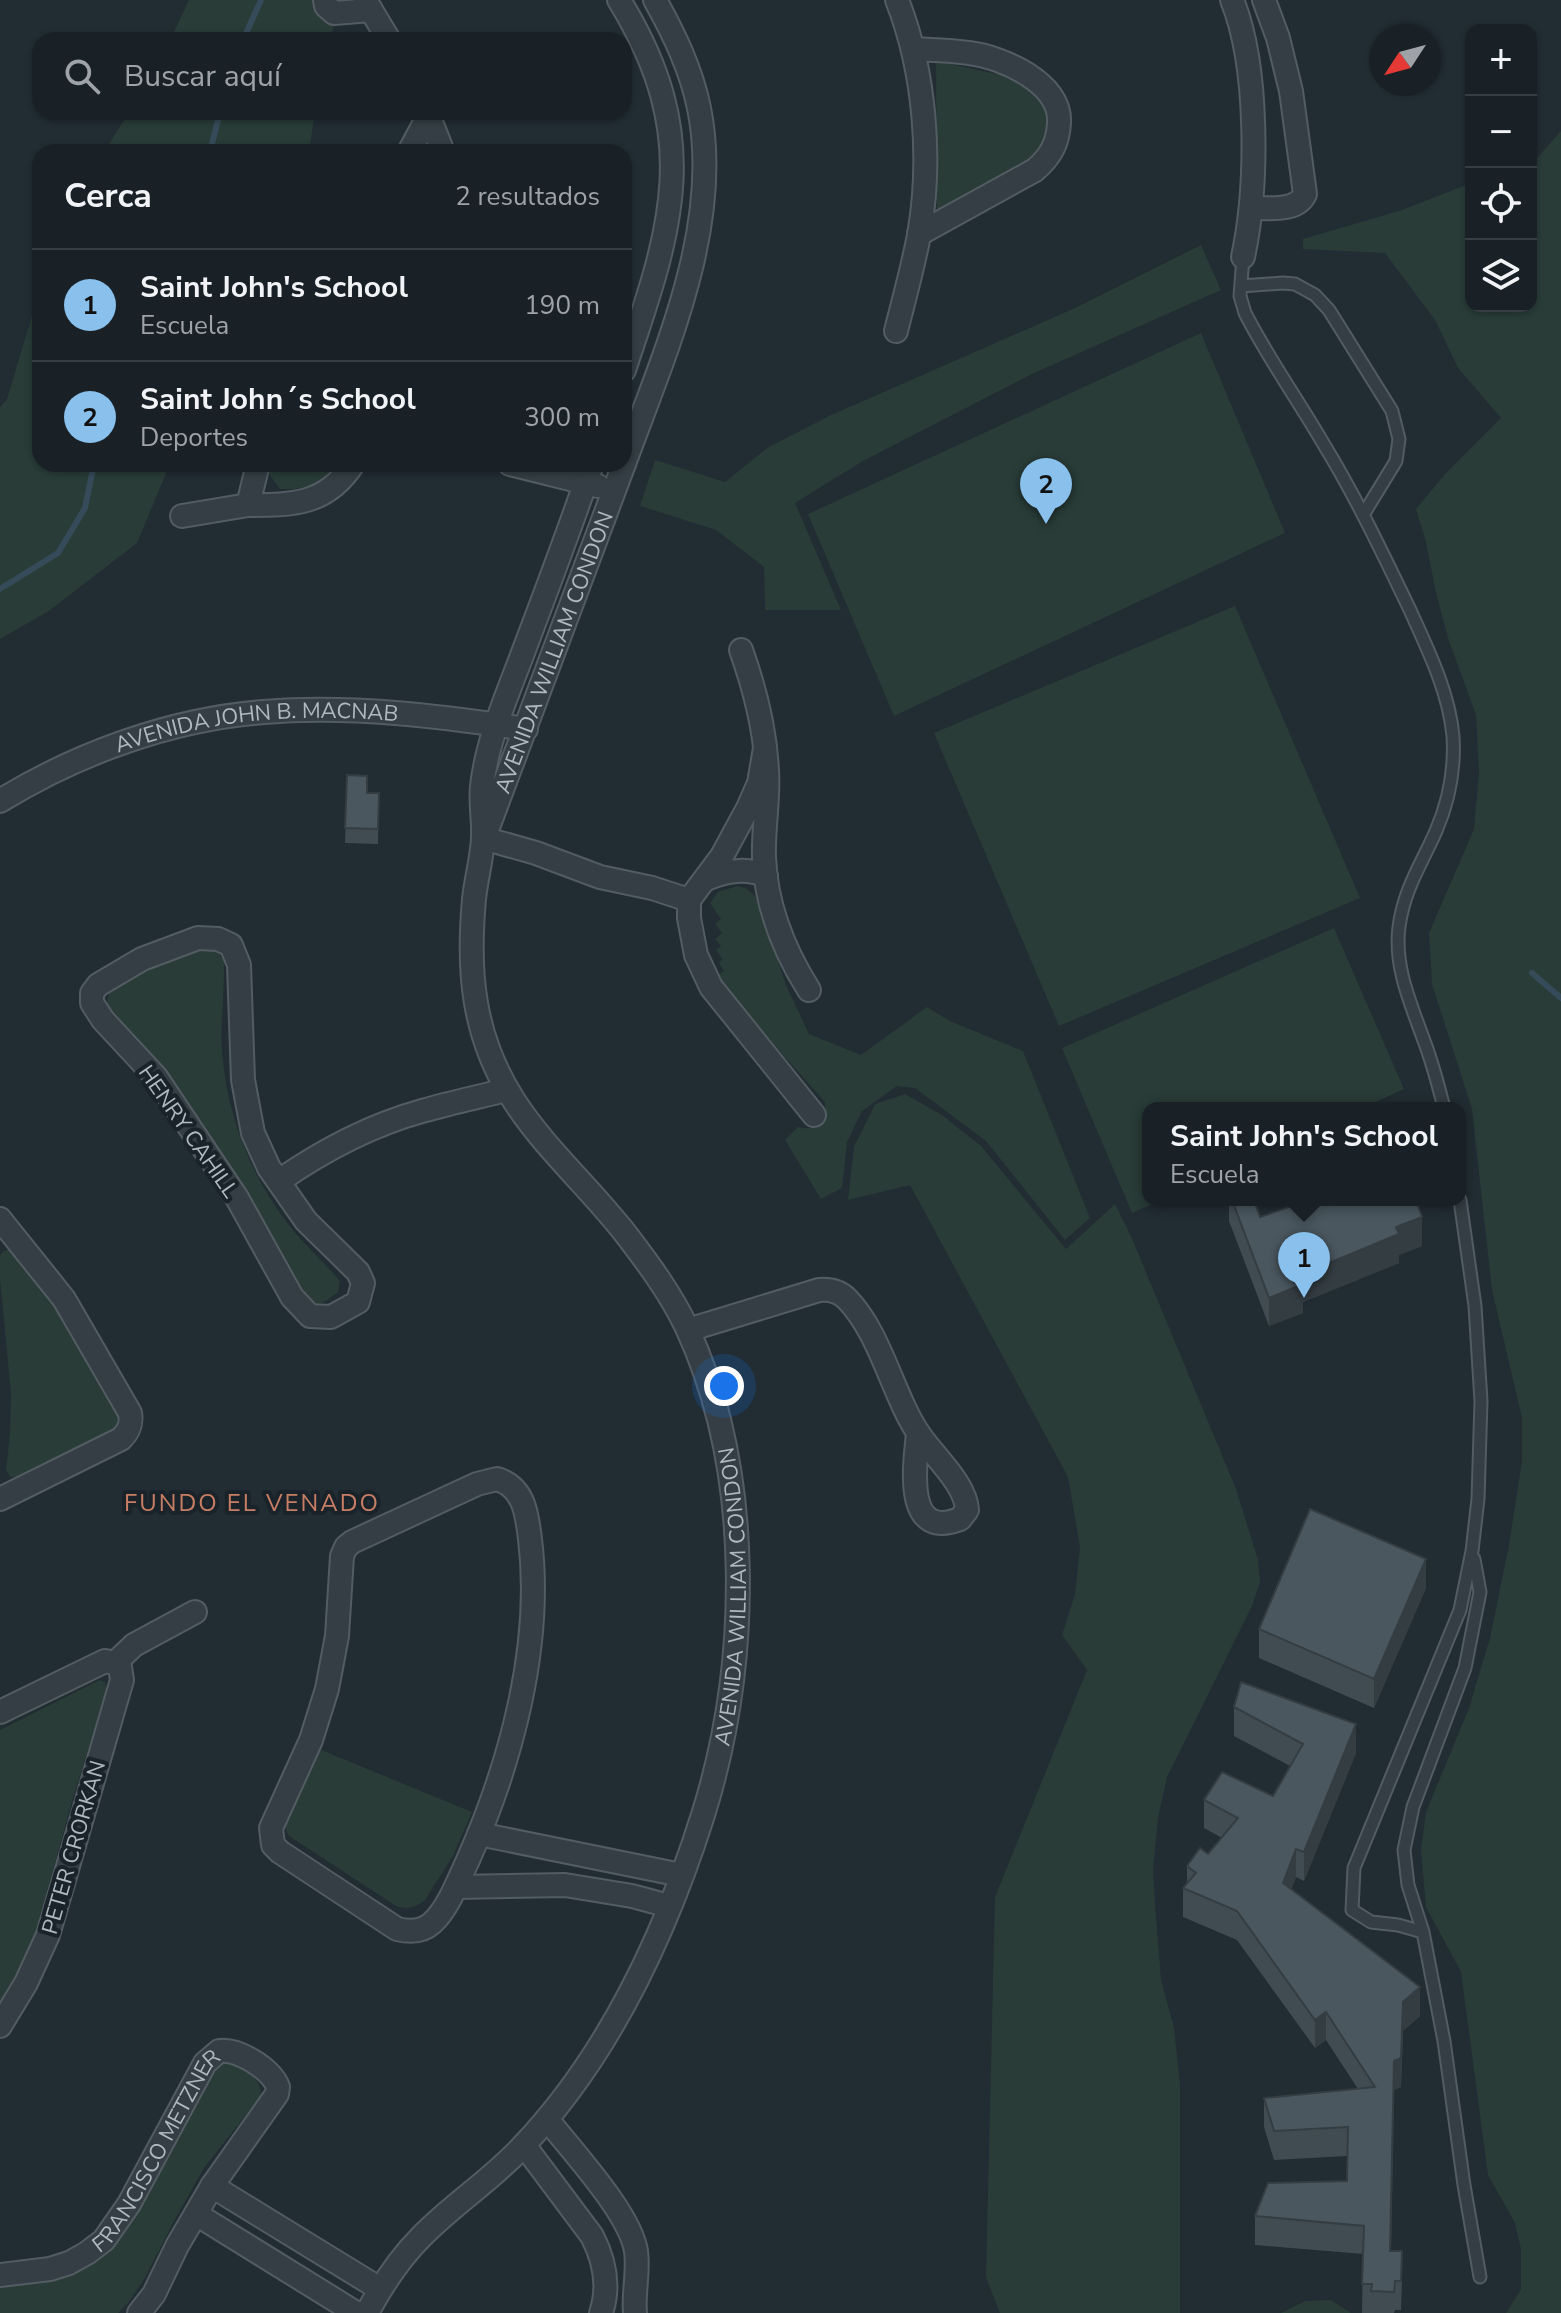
<!DOCTYPE html>
<html lang="es">
<meta charset="utf-8">
<style>
body{margin:0;font-family:"Nunito Sans",sans-serif;background:#262e32;color:#f1f3f6}
.controls{position:absolute;right:24px;top:24px;display:grid;overflow:hidden;border-radius:16px;box-shadow:0 2px 6px #0004}
.controls button{width:72px;height:72px;display:grid;place-items:center;padding:0;border:0;border-bottom:2px solid #373e43;background:#192126;color:#f1f3f6;font:40px sans-serif}
.compass{position:absolute;left:1369px;top:24px;width:72px;height:72px;border-radius:50%;background:#192126;box-shadow:0 2px 6px #0004;rotate:234deg}
.you{position:absolute;left:724px;top:1386px;width:28px;height:28px;margin:-20px;border:6px solid #fff;border-radius:50%;background:#1a73e8;box-shadow:0 0 0 12px #1a73e833}
.badge{display:grid;place-items:center;width:52px;height:52px;border-radius:50%;background:#89c0ec;color:#111;font-size:26px;font-weight:700}
.pin{position:absolute;translate:-50% -66px;filter:drop-shadow(0 2px 4px #0008)}
.pin::after{content:'';position:absolute;top:42px;width:28px;height:24px;background:inherit;clip-path:polygon(0 0,100% 0,50% 100%)}
.popup{position:absolute;left:1142px;top:1102px;width:324px;height:104px;box-sizing:border-box;display:grid;place-content:center;border-radius:16px;background:#192126;filter:drop-shadow(0 2px 6px #0005);font-size:26px;white-space:nowrap;color:#9fa3a7}
.popup b{font-size:30px;color:#f1f3f6}
.popup::after{content:'';position:absolute;left:50%;top:100%;margin-left:-16px;border:16px solid transparent;border-top-color:#192126}
.list{margin:0;padding:0;list-style:none}
h2{display:flex;justify-content:space-between;align-items:center;height:104px;margin:0;padding:0 32px;font-size:34px}
h2 small{font-size:26px;font-weight:400;color:#9fa3a7}
.list li{display:grid;grid-template-columns:52px 1fr auto;gap:24px;align-items:center;box-sizing:border-box;height:112px;padding:0 32px;border-top:2px solid #373e43}
.list b{display:block;font-size:30px;white-space:nowrap}
.list p{margin:0;font-size:26px;white-space:nowrap;color:#9fa3a7}
.list em{font-size:26px;font-style:normal;color:#9fa3a7}
.icon{flex:none;width:44px;height:44px;fill:none;stroke:currentColor;stroke-width:2;stroke-linecap:round;stroke-linejoin:round}
.map{position:relative;flex:none;width:1561px;height:2313px;overflow:hidden}
.search{position:absolute;background:#192126;box-shadow:0 2px 6px #0004;left:32px;top:32px;width:600px;height:88px;display:flex;align-items:center;gap:20px;box-sizing:border-box;padding:0 28px;border-radius:24px;color:#9fa3a7;font-size:30px}
.panel{position:absolute;background:#192126;box-shadow:0 2px 6px #0004;left:32px;top:144px;width:600px;height:328px;border-radius:24px}
.map>svg:first-child{display:block}
</style>
<div class="map">
<svg width="1561" height="2313" viewBox="0 0 1561 2313">
<rect width="100%" height="100%" fill="#212c33"/>
<!-- green -->
<path fill="#293c38" d="M189 0H341L330 40H170Z
M936 61 1030 81 1051 111 1054 137 1033 158 937 213Z
M129 112H315L309 152H104Z
M1561 131V2313H1506L1521 2289V2249L1515 2223 1488 2175 1461 1972 1426 1907 1421 1850 1426 1812 1469 1708 1490 1638 1509 1545 1522 1461V1418L1492 1290 1472 1109 1432 984 1429 933 1474 829 1479 772 1476 715 1449 641 1436 593 1426 542 1416 509 1445 474 1501 418 1458 368 1435 320 1385 253 1303 249V239L1402 210 1471 183V306H1531V160L1538 157Z
M1201 245 1221 290 1032 374 863 461 795 503 841 610H765L764 567 716 530 640 506 655 460 725 482 767 448 829 416 1075 308Z
M40 289V464H170L137 543 49 611 0 639V407L7 399Z
M1201 333 1285 533 894 716 808 514Z
M270 464H336C320 484 306 491 280 489L268 473Z
M1235 606 1360 898 1059 1026 934 733Z
M737 886 746 888 756 897 786 985 809 1034 861 1055 927 1007 950 1021 1023 1051 1090 1218 1065 1240 986 1141 915 1088 897 1086 862 1111 847 1142 842 1188 821 1199 785 1140 798 1127C818 1132 826 1122 825 1102L714 978 724 971 719 963 722 959 716 950 721 946 715 939 722 933 715 924 721 919 710 903 718 892Z
M1334 928 1404 1089 1362 1108H1148V1200H1161L1132 1213 1062 1048Z
M207 948 218 951 224 961C225 991 220 1022 222 1052 228 1121 253 1183 298 1236 311 1251 327 1265 340 1281L338 1292 326 1301 318 1304 311 1303C287 1276 274 1239 256 1208 213 1135 169 1070 109 1011L106 1005 109 994C139 972 172 958 207 948Z
M905 1094 942 1115 981 1146 1066 1249 1115 1204 1131 1236 1236 1489 1258 1560 1260 1582 1252 1606 1167 1777 1158 1818 1153 1870 1156 1917 1161 1979 1174 2028 1180 2084V2313H1000L986 2277 995 1897 1087 1670 1062 1635 1075 1594 1080 1547 1068 1477 910 1185 848 1200 854 1147 875 1104Z
M11 1249 55 1300 120 1413 121 1425 110 1438 58 1456 15 1478 10 1477 6 1470 10 1433 11 1394 0 1279V1255L4 1251Z
M100 1680 105 1682 107 1690 72 1801 37 1929 25 1959 0 2003V1730Z
M319 1749 472 1812 453 1856 425 1900C415 1908 407 1910 396 1906L289 1836 286 1830V1816Z
M229 2063C245 2069 262 2078 261 2096L204 2168 173 2223 145 2278 128 2303 118 2313H0V2285C31 2285 51 2280 80 2268L213 2070 223 2064Z
M1331 2300 1351 2313H1281L1305 2301Z"/>
<g fill="none" stroke-linecap="round" stroke-linejoin="round">
<!-- stream -->
<path stroke="#364b59" stroke-width="6" d="M243 40 261 0
M210 152 220 112
M0 589 58 553 85 508 94 464
M1532 973 1561 998"/>
<!-- service casing -->
<g stroke="#525c62" stroke-width="15">
<path id="service" d="M1243 257 1240 296 1245 313C1268 358 1298 400 1323 443 1356 497 1383 554 1410 610 1428 650 1449 692 1453 736 1455 768 1449 801 1436 831 1421 865 1404 889 1399 927 1394 966 1410 1002 1423 1038 1432 1061 1438 1084 1444 1108
M1241 286 1283 283 1295 284 1315 295 1329 310 1392 411 1399 439 1396 461 1363 515
M1474 1559 1480 1592 1465 1668 1413 1807 1404 1850 1408 1885 1423 1932 1444 2041 1464 2185 1480 2277
M1423 1932 1398 1925 1371 1922 1352 1910 1354 1868 1460 1610 1472 1551 1478 1499 1481 1401 1475 1306 1460 1200"/>
</g>
<!-- minor casing -->
<g stroke="#525c62" stroke-width="26">
<g id="minor">
<path d="M325 0 326 6 334 13 371 10"/>
<path d="M365 0 389 40"/>
<path d="M619 0C704 138 672 228 624 370"/>
<path d="M1232 0C1259 66 1258 187 1243 257"/>
<path d="M913 49C931 50 951 50 969 53 1002 57 1062 83 1059 123 1058 144 1050 157 1035 170L919 234"/>
<path d="M427 112 443 152"/>
<path d="M409 152 429 115"/>
<path d="M1251 208C1268 208 1297 212 1305 194L1291 91 1278 38 1264 0"/>
<path d="M896 331C904 299 913 267 919 235 932 160 925 71 897 0"/>
<path d="M258 464 248 505C293 505 326 505 353 464"/>
<path d="M510 464 598 486"/>
<path d="M624 464C664 354 723 226 699 108 691 69 674 34 655 0"/>
<path d="M182 516 248 505"/>
<path d="M741 650C755 689 765 728 767 770 769 799 763 828 764 857 766 906 783 949 809 990"/>
<path d="M765 748 759 783 748 808 722 856 689 900V918L696 955 711 987 814 1115"/>
<path id="s1" d="M0 801C78 753 172 719 264 712 351 705 440 716 526 729"/>
<path id="s2" d="M487 830 624 464"/>
<path d="M483 838 536 853 600 877 652 888 689 900"/>
<path d="M706 879C726 871 746 867 766 876"/>
<path d="M198 938 218 939 231 945 239 965 243 1080 253 1133 269 1168 306 1221 358 1272 363 1283 358 1302 331 1317 310 1316 292 1297 237 1198 156 1077 103 1020 92 1003V993L98 985 142 959Z"/>
<path d="M279 1181C322 1151 372 1125 422 1111 450 1103 478 1097 506 1090"/>
<path d="M0 1219 64 1299 130 1413C132 1424 129 1431 121 1439L0 1499"/>
<path d="M688 1330 819 1290C830 1289 839 1291 847 1299 882 1335 893 1398 921 1437 935 1457 966 1485 967 1510L960 1519C903 1541 915 1464 918 1433"/>
<path d="M497 1479C524 1487 527 1514 530 1539 543 1645 511 1763 468 1860 459 1879 448 1909 432 1923 422 1932 409 1932 397 1929L280 1852 273 1845 271 1828 311 1740 327 1689 337 1636 342 1556 346 1547 352 1542 477 1484Z"/>
<path d="M115 1663 134 1645 195 1612"/>
<path d="M0 1712 105 1661 115 1663 120 1667 122 1680 48 1935 26 1983 0 2026"/>
<path d="M479 1834 681 1875"/>
<path d="M456 1887 565 1885 632 1896 669 1906"/>
<path d="M547 2119C572 2151 630 2213 636 2251 639 2272 633 2293 635 2313"/>
<path d="M524 2145 592 2236C605 2261 610 2286 601 2313"/>
<path d="M212 2186 380 2289"/>
<path d="M196 2214 356 2313"/>
<path id="s3" d="M0 2275 50 2269 69 2263 87 2253 104 2240 129 2204 205 2063 219 2051C238 2048 271 2069 278 2087L277 2094 212 2186 177 2246 154 2294 139 2313"/>
<path id="s4" d="M367 2313C382 2285 398 2260 421 2237 452 2205 490 2181 521 2148 609 2056 665 1935 703 1815 750 1665 754 1473 687 1328 671 1294 648 1263 625 1233 563 1155 494 1109 476 1003 470 969 471 933 474 899 476 879 482 859 483 838 484 821 480 803 482 786 487 742 505 700 521 658 545 594 570 529 592 464"/>
</g>
</g>
<!-- service -->
<use href="#service" stroke="#343e44" stroke-width="11"/>
<!-- minor -->
<use href="#minor" stroke="#343e44" stroke-width="22"/>
</g>
<!-- wall -->
<path fill="#404b52" d="M347 775 367 793H379L378 844 345 843Z
M1229 1200H1254L1260 1217 1422 1246 1399 1255V1263L1303 1302V1313L1269 1326 1229 1221Z
M1426 1588 1374 1708 1259 1658V1629Z
M1234 1707 1356 1753 1304 1881 1296 1877 1291 1890 1420 2016 1403 2031 1401 2087 1394 2090 1391 2251 1402 2279 1401 2310H1395L1394 2313H1362L1363 2254 1255 2245V2216L1347 2181V2156L1274 2160 1264 2127V2098L1358 2089 1326 2040 1315 2048 1237 1940 1183 1917V1888L1187 1884V1866L1208 1854 1222 1838 1204 1828V1800L1273 1796 1290 1766 1234 1736Z"/>
<!-- shaded-wall -->
<path fill="#343d42" d="M1422 1217V1246L1399 1255V1263L1303 1302V1313L1269 1326V1298L1300 1275 1396 1227Z
M1426 1559V1588L1374 1708V1679Z
M1356 1724V1753L1304 1881V1852Z
M1296 1849V1877L1283 1912V1883Z
M1420 1987V2016L1403 2031 1401 2087 1394 2090V2061L1403 2002Z
M1326 2012V2040L1315 2048V2020Z"/>
<!-- building -->
<path fill="#4a575f" stroke="#343d42" stroke-width="2" d="M347 775 367 776V793H379L378 829 345 828Z
M1232 1200H1254L1260 1217 1309 1200H1416L1422 1217 1396 1227 1399 1234 1300 1275 1303 1284 1269 1298Z
M1310 1509 1426 1559 1374 1679 1259 1629Z
M1241 1682 1356 1724 1304 1852 1296 1849 1283 1883 1420 1987 1403 2002 1401 2058 1394 2061 1390 2251H1402L1401 2281H1395L1394 2292 1371 2291 1372 2284H1362L1364 2226 1255 2216 1268 2183 1347 2181 1348 2127 1274 2131 1264 2098 1375 2087 1326 2012 1315 2020 1237 1911 1183 1888 1196 1873 1187 1866 1200 1848 1208 1854 1238 1818 1204 1800 1222 1772 1273 1796 1303 1744 1234 1707Z"/>
<g text-anchor="middle" stroke-width="8" stroke-linejoin="round" paint-order="stroke">
<!-- street labels -->
<g font-size="22" fill="#aeb9c1" stroke="#1a2329">
<text dy="8" stroke="none"><textPath href="#s2" startOffset="190">AVENIDA WILLIAM CONDON</textPath></text>
<text dy="8" stroke="none"><textPath href="#s1" startOffset="272">AVENIDA JOHN B. MACNAB</textPath></text>
<text transform="translate(189 1131) rotate(55)" y="8">HENRY CAHILL</text>
<text dy="8" stroke="none"><textPath href="#s4" startOffset="832">AVENIDA WILLIAM CONDON</textPath></text>
<text transform="translate(73 1847) rotate(-74)" y="8">PETER CRORKAN</text>
<text dy="8" stroke="none"><textPath href="#s3" startOffset="216">FRANCISCO METZNER</textPath></text>
</g>
<!-- neighbourhood labels -->
<g font-size="24" letter-spacing="2" fill="#c77e64" stroke="#1a2329">
<text x="252" y="1511">FUNDO EL VENADO</text>
</g>
</g>
</svg>
<div class="controls">
<button>+</button>
<button>−</button>
<button><svg class="icon" aria-label="locate" viewBox="0 0 24 24"><circle cx="12" cy="12" r="6"/><path d="M12 2v4M12 18v4M2 12h4M18 12h4"/></svg></button>
<button><svg class="icon" aria-label="layers" viewBox="0 0 24 24"><path d="M12 4l9 5-9 5-9-5zM3 14l9 5 9-5"/></svg></button>
</div>
<svg class="compass" viewBox="-18 -18 36 36"><path d="M0-13l5 13h-10z" fill="#e53935"/><path d="M0 13l5-13h-10z" fill="#9fa3a7"/></svg>
<div class="you"></div>
<div class="pin badge" style="left:1304px;top:1298px">1</div>
<div class="popup"><b>Saint John's School</b>Escuela</div>
<div class="pin badge" style="left:1046px;top:524px">2</div>
<div class="search"><svg class="icon" aria-label="search" viewBox="0 0 24 24"><circle cx="10" cy="10" r="6"/><path d="M15 15l6 6"/></svg>Buscar aquí</div>
<section class="panel">
<h2>Cerca<small>2 resultados</small></h2>
<ul class="list">
<li><span class="badge">1</span><div><b>Saint John's School</b><p>Escuela</p></div><em>190 m</em></li>
<li><span class="badge">2</span><div><b>Saint John´s School</b><p>Deportes</p></div><em>300 m</em></li>
</ul>
</section>
</div>
